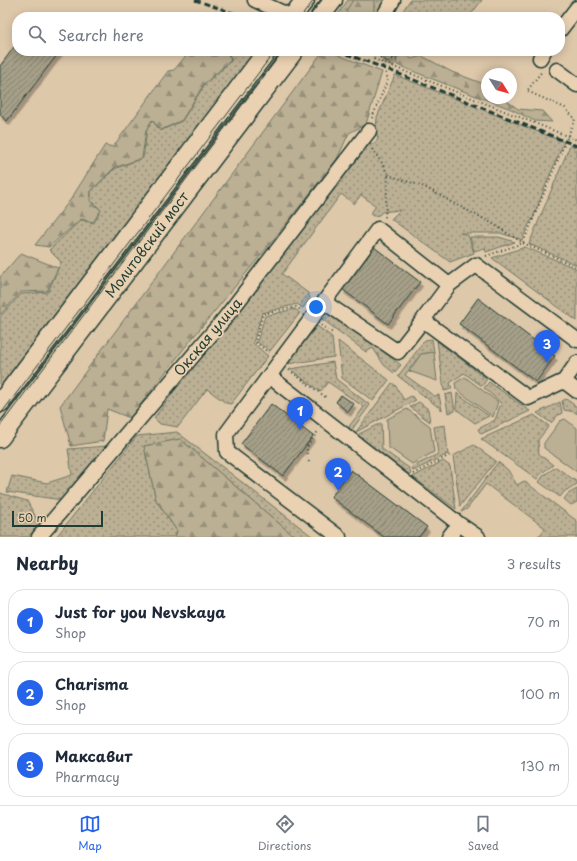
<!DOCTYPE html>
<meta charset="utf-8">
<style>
body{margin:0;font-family:"Playpen Sans",sans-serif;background:#f6f6f7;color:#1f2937}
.compass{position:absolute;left:481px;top:68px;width:36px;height:36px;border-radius:50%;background:#fff;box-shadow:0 2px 10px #0003;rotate:127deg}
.scale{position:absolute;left:12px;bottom:10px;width:91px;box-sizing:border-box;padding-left:4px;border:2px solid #1f3d34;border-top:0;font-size:11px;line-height:14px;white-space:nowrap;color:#1f3d34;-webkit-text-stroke:3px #ead1b2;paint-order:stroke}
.you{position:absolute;left:316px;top:307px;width:14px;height:14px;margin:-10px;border:3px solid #fff;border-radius:50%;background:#1a73e8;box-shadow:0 0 0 6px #1a73e833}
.badge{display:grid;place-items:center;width:26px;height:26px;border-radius:50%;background:#2563eb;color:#fff;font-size:13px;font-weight:700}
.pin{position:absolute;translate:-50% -33px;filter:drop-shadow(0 1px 2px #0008)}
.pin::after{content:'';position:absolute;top:21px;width:14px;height:12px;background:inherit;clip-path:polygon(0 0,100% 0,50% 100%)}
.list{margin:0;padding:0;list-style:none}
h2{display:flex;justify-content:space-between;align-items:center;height:52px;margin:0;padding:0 16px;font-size:17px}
h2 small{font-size:13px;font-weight:400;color:#747a83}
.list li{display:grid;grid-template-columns:26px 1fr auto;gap:12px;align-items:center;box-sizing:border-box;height:64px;margin:0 8px 8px;padding:0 8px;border:1px solid #e0e1e3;border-radius:16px}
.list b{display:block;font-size:15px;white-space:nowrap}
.list p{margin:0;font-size:13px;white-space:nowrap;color:#747a83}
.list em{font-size:13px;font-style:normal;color:#747a83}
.icon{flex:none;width:22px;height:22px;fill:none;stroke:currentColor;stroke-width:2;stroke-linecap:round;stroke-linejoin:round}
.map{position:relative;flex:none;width:577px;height:537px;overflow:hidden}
.search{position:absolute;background:#fff;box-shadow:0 2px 10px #0003;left:12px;right:12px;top:12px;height:44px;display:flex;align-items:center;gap:10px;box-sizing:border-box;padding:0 14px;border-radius:16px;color:#747a83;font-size:15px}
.sheet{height:268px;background:#fff}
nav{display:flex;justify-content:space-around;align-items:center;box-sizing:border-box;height:56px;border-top:1px solid #e0e1e3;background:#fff;font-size:11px;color:#747a83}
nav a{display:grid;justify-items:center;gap:2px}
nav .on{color:#2563eb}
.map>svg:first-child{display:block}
</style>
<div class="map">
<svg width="577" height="537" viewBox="0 0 577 537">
<defs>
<pattern id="grass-dots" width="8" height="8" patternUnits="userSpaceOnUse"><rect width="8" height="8" fill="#bbaf94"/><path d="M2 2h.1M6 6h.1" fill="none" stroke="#97907a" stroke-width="1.8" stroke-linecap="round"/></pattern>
<pattern id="forest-firs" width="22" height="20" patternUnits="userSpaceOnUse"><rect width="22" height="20" fill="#bbaf94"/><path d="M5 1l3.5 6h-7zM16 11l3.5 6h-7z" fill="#97907a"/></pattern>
<pattern id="building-hatch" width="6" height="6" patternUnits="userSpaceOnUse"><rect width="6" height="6" fill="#a59f88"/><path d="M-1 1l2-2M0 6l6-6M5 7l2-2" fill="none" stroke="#868370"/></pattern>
<filter id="shadow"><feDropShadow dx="2.5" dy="4.5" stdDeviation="0" flood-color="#0004"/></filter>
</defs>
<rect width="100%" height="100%" fill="#dec8aa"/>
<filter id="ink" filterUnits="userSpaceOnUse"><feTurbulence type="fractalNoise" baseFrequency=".025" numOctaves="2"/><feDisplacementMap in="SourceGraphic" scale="8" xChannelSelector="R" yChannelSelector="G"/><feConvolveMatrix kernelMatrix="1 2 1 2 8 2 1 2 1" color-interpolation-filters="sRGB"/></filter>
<g filter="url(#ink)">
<!-- grass -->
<path fill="url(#grass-dots)" stroke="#6d7664" d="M348 0H387L379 14 376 17H336Z
M410 0H482L469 17H399Z
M227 51H258L0 390V317L21 294 48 292 61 262 49 250 81 220 94 223 101 210 91 200V191L114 169 143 158 147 130 152 120 160 131 182 121 205 84 232 60Z
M395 75 564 142 546 184 532 221 530 222 522 240 500 233H460L468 235 474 253 450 262 391 219 400 210 382 212 379 215 373 216 370 214 376 206 361 195 354 204 341 194 282 274 308 293 310 298 303 308 297 304 262 313 253 343 268 356 231 404 226 403 207 389 178 427 160 424 154 418 329 185 365 143 374 144 378 139 376 131 377 117Z
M570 145 577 148V265L529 244Z
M470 237H499L515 242 486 252 485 248 474 251Z
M525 247 577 269V321L492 258Z
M295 309 300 313 270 351 257 342 265 316Z
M330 313 334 314 401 365 394 373 384 365 373 348 366 352 322 319 326 314Z
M317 326 332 337 334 357 287 364Z
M432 339 434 352 421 354 405 375 434 396 439 395 442 410 398 376 425 340Z
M338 341 389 380 373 401 342 378Z
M437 341 487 379 482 386 464 373 450 383 452 389 444 391Z
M333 362 336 379 370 405 351 431 349 429 350 425 364 407 328 382 320 392 290 369Z
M489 382 530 411 481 434 478 429 495 420 501 403 484 388Z
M392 383 395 385 404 400 411 396 416 400 356 432Z
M452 393 455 411 448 413 445 395Z
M457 393 489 416 475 423 456 409Z
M566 399 577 407V414L575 412 564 410 562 401Z
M419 402 428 409 430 422 410 407Z
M560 402 562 413 557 416 551 423 537 413Z
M534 415 549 426 538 440 539 454 553 465 543 472 537 479 481 439Z
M381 423 382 449 409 468 411 473 409 474 357 435Z
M445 425 448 454 413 471 412 467 438 454 434 427Z
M177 432 313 537H295L180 439 144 446 156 500 177 531 175 537H56L137 436Z
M474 445 496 461 460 506 453 456Z
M107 446 81 480 62 500 7 492 12 476 47 483 72 475 68 449Z
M443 461 450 466 456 509 413 477Z
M498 462 508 470 517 485 524 481 577 521V537H537V536L540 535 545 528 486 484 467 509 461 512Z
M556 467 577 482V484L565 491 560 497 539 482 544 475Z
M577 489V502L571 505 564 499 568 494Z
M0 493 27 501 39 523 29 537H0Z"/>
<!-- forest -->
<path fill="url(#forest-firs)" stroke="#6d7664" d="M353 0H374V11L369 17H350L346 11Z
M190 51H226L231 60 204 84 182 120 161 130 152 120 146 130 142 158 114 168 91 191 90 201 101 210 93 222 81 219 49 247 35 245 71 199 105 145 113 147 168 71 174 70Z
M323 51H328L382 72 366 124 349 133 337 159 266 249 186 346 130 418 107 409 103 441 71 446 60 406Z
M402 51H406L411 59 422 56 452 72 484 84 487 86V98H503L518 109 542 111 552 122 535 121 511 109 476 96 397 65 396 56Z
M21 253 58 268 47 291 21 292 0 315V277Z
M180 439 295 537H175L177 531 156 500 144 446Z"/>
<!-- green -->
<path fill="#bbaf94" stroke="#6d7664" d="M434 352 437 381 409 371 421 354Z
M465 377 498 402 493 417 456 389 455 383Z
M407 409 430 426 434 452 412 464 388 447 387 419Z
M565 419 577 428V472L544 448V443L560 421Z"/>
<!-- building -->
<path fill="url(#building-hatch)" stroke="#1f3d34" filter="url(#shadow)" d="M17 43V51H60L7 121 0 115V66Z
M383 51H396L391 63 380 58Z
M374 247 420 282 388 324 342 289Z
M478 298 555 356 536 382 459 324Z
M341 395 354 404 348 412 336 402Z
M271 404 313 436 283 476 241 444Z
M351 470 427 527 419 537H384L331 497Z"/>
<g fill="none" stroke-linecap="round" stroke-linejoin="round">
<!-- minor casing -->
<g stroke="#1f3d34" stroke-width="17">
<path id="minor" d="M255 0 292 17
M383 17 393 0
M560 30 577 8
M540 58 544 51
M557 70 577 85
M449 285 423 320 528 398 564 381
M324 302 398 352 423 320
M577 363 564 381 577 391
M269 376 459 524 478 537
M39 537 225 318 369 131
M339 537 227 452 226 434 378 229 449 285 476 265 577 340
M449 537 459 524"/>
</g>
<!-- major casing -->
<g stroke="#1f3d34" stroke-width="21">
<path id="major" d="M292 17 305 0
M320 17 333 0
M0 403 267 51
M0 438 294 51"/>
</g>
<!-- path -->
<path stroke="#1f3d34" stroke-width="2" stroke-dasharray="1 3" stroke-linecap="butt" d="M560 46 563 42
M375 51 374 59 577 140
M372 118 388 79 381 62
M372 149 382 163 388 175 385 218
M388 175 425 187 455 204 490 222 523 243 577 267
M486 256 523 243 575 119 565 108 527 91 542 71
M321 325 334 334
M269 353 255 342 263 314 296 307 302 311
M289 370 327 398
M309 462C303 446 310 443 319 430
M413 474 450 455"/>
<!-- minor -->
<use href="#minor" stroke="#ead1b2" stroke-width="14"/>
<!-- major -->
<use href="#major" stroke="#ead1b2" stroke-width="18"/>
<!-- tram -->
<path stroke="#1f3d34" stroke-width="1" d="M301 17 314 0
M309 17 322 0
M0 415 275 51
M0 426 283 51"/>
<!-- rail -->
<path stroke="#1f3d34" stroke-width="3" stroke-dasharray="6 3" stroke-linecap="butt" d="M195 0 245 17
M338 51 384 68 577 146"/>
</g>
</g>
<g text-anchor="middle" stroke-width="3.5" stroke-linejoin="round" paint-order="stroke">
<!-- street labels -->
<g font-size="14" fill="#1f3d34" stroke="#ead1b2">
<text transform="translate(147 245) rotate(-53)" y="5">Молитовский мост</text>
<text transform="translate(208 337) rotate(-50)" y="5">Окская улица</text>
</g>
</g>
</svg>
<svg class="compass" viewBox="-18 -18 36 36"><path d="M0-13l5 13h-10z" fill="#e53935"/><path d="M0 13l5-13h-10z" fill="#747a83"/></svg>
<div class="scale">50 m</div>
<div class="you"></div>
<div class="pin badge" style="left:300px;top:430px">1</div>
<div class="pin badge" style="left:338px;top:491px">2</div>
<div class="pin badge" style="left:547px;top:363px">3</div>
<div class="search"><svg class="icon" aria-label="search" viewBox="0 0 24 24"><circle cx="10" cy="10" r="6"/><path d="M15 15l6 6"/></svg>Search here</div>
</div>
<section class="sheet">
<h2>Nearby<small>3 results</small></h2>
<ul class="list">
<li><span class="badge">1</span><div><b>Just for you Nevskaya</b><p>Shop</p></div><em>70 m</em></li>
<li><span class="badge">2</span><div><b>Charisma</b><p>Shop</p></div><em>100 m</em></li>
<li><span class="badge">3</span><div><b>Максавит</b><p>Pharmacy</p></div><em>130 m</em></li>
</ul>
</section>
<nav>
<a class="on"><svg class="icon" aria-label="map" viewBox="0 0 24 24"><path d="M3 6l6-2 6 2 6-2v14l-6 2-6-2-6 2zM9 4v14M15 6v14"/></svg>Map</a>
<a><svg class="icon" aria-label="directions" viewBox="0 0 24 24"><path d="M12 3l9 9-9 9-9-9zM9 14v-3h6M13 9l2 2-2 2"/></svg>Directions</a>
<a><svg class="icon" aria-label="saved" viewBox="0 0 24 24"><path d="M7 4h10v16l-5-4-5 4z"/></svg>Saved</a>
</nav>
